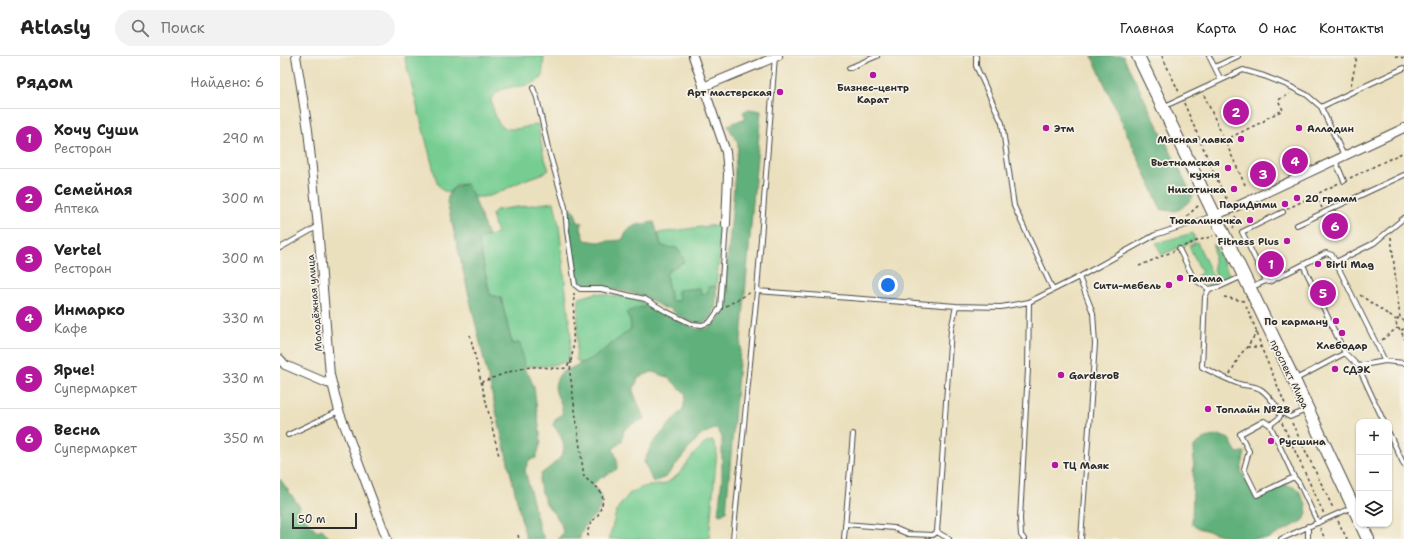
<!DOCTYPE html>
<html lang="ru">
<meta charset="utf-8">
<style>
body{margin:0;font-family:"Shantell Sans",sans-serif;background:#f2f2f2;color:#222}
.controls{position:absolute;right:12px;bottom:12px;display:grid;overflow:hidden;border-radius:8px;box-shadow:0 1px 3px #0004}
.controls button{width:36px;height:36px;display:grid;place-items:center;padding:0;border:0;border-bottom:1px solid #e0e0e0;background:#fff;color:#222;font:20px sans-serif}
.scale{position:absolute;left:12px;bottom:10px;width:65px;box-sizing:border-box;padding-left:4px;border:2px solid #2b2b2b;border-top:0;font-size:11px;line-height:14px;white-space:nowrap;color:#2b2b2b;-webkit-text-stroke:3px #f7f3e8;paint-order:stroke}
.you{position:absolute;left:608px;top:229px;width:14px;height:14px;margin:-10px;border:3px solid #fff;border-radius:50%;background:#1a73e8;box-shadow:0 0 0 6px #1a73e833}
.badge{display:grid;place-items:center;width:26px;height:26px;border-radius:50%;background:#b5179e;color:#fff;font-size:13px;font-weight:700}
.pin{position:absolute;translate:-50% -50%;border:2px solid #fff;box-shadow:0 1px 4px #0006}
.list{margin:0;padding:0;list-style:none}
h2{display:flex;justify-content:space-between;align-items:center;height:52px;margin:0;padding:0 16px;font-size:17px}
h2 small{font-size:13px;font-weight:400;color:#767676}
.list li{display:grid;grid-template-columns:26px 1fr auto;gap:12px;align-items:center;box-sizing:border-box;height:60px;padding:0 16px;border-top:1px solid #e0e0e0}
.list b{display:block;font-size:15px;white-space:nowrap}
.list p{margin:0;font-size:13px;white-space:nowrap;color:#767676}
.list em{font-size:13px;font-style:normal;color:#767676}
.icon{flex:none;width:22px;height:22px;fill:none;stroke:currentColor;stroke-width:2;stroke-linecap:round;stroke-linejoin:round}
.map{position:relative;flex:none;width:1124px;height:483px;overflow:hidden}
header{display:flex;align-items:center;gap:24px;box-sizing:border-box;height:56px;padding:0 20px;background:#fff;border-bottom:1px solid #e0e0e0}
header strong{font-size:19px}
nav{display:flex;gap:22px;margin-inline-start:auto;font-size:14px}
.search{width:280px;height:36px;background:#f2f2f2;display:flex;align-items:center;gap:10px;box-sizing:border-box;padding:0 14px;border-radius:22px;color:#767676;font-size:15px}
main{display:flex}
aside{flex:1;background:#fff}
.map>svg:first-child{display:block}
</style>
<header>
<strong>Atlasly</strong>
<div class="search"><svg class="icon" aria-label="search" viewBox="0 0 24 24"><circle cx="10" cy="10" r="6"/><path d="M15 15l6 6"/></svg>Поиск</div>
<nav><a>Главная</a><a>Карта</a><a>О нас</a><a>Контакты</a></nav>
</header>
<main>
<aside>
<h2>Рядом<small>Найдено: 6</small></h2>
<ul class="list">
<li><span class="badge">1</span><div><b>Хочу Суши</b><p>Ресторан</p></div><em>290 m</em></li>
<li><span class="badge">2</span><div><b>Семейная</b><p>Аптека</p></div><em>300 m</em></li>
<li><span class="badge">3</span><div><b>Vertel</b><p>Ресторан</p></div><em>300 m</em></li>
<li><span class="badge">4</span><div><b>Инмарко</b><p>Кафе</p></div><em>330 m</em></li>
<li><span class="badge">5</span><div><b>Ярче!</b><p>Супермаркет</p></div><em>330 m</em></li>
<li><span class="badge">6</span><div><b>Весна</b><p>Супермаркет</p></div><em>350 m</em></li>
</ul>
</aside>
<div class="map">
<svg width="1124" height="483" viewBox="0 0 1124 483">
<rect width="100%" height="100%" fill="#f7f3e8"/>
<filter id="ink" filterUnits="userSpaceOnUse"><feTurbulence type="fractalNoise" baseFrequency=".025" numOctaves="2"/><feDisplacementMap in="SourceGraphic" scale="8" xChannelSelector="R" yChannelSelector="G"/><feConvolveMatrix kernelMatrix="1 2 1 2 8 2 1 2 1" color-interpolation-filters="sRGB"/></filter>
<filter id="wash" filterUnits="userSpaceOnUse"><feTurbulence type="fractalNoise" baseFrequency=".012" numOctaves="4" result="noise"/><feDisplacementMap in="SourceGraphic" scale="16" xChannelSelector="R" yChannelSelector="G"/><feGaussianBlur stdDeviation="0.9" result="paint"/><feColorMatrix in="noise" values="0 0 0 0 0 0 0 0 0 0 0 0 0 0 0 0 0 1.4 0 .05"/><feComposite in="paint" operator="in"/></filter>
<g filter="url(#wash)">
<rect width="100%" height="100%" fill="#ebe0be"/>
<!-- green -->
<path fill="#75cd92" stroke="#507c5e" d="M124 0H264L262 22C258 24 253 28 248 29 232 32 222 29 211 43 218 79 226 76 258 68L263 97 269 114C261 120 253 120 245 124 226 131 215 143 194 141L186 128 176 129 169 137 162 134 157 127Z
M274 146 279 169 291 282 288 306 266 310H250L244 312 240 287 232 288 221 242 210 239 198 182 217 178 212 159 216 154Z
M443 168 436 230 428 231 427 238H421L420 232 398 234 399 245H391L386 219 390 213 404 206 397 192 385 191 381 189 378 177Z
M913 177 915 184 882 199 876 187Z
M917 186 936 227C928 230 921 227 916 220L922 217 909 190Z
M934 188 950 221 939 226 934 213Z
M317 237C333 241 365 240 374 256L316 300 301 307 296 304 299 242Z
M433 385 437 394 429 483H329L337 453 350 437 363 431 385 428 398 419 414 398 426 386Z"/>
<!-- forest -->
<path fill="#60b07c" stroke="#466e54" d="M812 0H843L913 141C902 153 898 158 881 153Z
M469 53 481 55 446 456 441 459 438 458 442 423V381L437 372 420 379 386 421 373 426 364 406 372 388 403 353 406 338 388 321 372 316 359 321 353 335 364 363 352 368 344 374 342 385 333 393 337 404V413L319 423 312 429C340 453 300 462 300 483H278L283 477 281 467 265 446 259 427 261 418C283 401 293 395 273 369L275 364 282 358C285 343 266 336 281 317L316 300 351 273 350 264 346 257C352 254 358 251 364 251 388 249 429 301 442 252 447 205 453 159 455 112 455 105 458 97 458 91 458 82 450 77 448 69L466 62 463 56Z
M186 128 194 141 208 180 198 183 210 239 221 242 232 288 240 287 245 315 249 319 254 331 261 386 256 402 249 404 245 414 260 475 265 483H246L167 146C169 134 174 130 186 128Z
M290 152 294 154 298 166 302 167 301 173 305 184 318 186 342 184C350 167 358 169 374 166L381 189 385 191 397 192 403 201 404 206 390 213 386 219 391 245H399L398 234 420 232 421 238H427L428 231 436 230C436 239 437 248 434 256 427 277 400 264 390 252 381 254 374 244 365 241 346 234 324 232 304 230L297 222 290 179 288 155Z
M939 379 949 383 957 397 962 396H965L961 414 975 443 1005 428 1018 433 1026 449 1027 458 1023 465 987 483H954L915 471 912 468 914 390 925 382Z
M0 423 20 451 17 454 37 475 42 473 50 483H3L0 480Z"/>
</g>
<g filter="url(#ink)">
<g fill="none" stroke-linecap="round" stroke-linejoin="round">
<!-- lane casing -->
<g stroke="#484641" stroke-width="6">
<path id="lane" d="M696 0V10L722 67 734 150 773 234
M929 0 941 24
M935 11 958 0
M569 12 597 0
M253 32 257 42 268 92 285 151 287 175 295 229 300 233H321L365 243 387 256 412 268 422 269 430 266 440 252 446 168
M883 51 963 14 984 20 1007 29 1027 39 1041 51 1064 100
M1041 51 1070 37 1124 12
M1055 104 1064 125
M1017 169 1124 119
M0 192 37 171
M899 193 914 223 929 233 939 231 963 220
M1056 206 1094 187 1124 162
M1023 209 1065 297
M799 221 813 257 815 288 801 483
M986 225 962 176 1003 156
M970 232 986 225 989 226 1046 197 1052 199 1105 305 1078 310 1065 297 1016 323
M929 233 925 241 922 311C934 317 946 323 959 328 966 330 973 329 980 333 990 338 997 356 1010 361L1026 354
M477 235 676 250 721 251 749 246 799 221 875 179 933 160
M1105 305 1124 307
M1078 310 1104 366
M990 369 999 362 1002 355
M1109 377 1124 409
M8 379 59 355
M1014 421 977 439 964 413 969 395 960 378 984 365 990 369 1014 421 1019 427 1038 467
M565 468 614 472 628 478 653 479 657 476 671 274 676 250
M1028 470V483
M657 476 669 483
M453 483 477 235 495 0
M564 483 573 378
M744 483 741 479 740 463 748 313 749 246
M1001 483 1073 451"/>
</g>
<!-- street casing -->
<g stroke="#484641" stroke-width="10">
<path id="street" d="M16 0 28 74 38 171 50 319 59 355 107 483
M413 0 446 96 448 118 446 168
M423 31 498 0
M935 159 951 153 1124 72
M0 303 5 309 47 327 52 328"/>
</g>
<!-- secondary casing -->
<g stroke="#484641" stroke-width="14">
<path id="secondary" d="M858 0 1014 324 1079 463
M1081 468 1088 483"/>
</g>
<!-- path -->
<path stroke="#484641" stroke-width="1.5" stroke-dasharray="3 3" stroke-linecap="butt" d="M882 0 899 36
M1115 0 1124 2
M1071 29 1077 0
M924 39 966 131
M904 47 934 117 948 146
M945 84 984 65 985 63 1003 54 998 44 1010 38
M1070 122 1124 96
M1035 139 1042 152
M1007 153 1059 127
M907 160 919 149
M955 160 960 171
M953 172 957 165
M1111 181 1120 262 1124 265
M904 190 917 185 933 180
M859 210 894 195
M1080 239 1116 264
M944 241 964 245
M446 250 471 236
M966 250 977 276 981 291 1006 350
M1119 262 1116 264 1117 272 1121 274
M1124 273 1121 274 1124 283
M190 279 219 400
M1102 284 1117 272
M967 291H981
M291 305 290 317 304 421 319 433 323 442 322 449 318 459 311 467 308 474V483
M950 318 960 299 967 291 977 276
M201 326C217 321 235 312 252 311 264 310 275 314 286 312L291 305 293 294 294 237
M1002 367 1044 458
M1012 367 1053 452
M1058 465 1067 483
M1040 472 1045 483
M238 479 239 483"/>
<!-- lane -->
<use href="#lane" stroke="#fff" stroke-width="4"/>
<!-- street -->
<use href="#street" stroke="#fff" stroke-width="8"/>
<!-- secondary -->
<use href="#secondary" stroke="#fff" stroke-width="12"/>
</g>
</g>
<!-- markers -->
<g fill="#b5179e" stroke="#f7f3e8" stroke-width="1.5">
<circle cx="593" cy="19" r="4"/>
<circle cx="500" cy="36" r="4"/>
<circle cx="766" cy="72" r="4"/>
<circle cx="1019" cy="72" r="4"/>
<circle cx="961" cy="83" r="4"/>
<circle cx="948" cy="112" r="4"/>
<circle cx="954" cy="133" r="4"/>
<circle cx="1017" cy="142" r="4"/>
<circle cx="1005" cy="148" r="4"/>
<circle cx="970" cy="164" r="4"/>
<circle cx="1007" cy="185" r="4"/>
<circle cx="1038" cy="208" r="4"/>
<circle cx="900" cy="222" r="4"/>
<circle cx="889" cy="229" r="4"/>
<circle cx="1056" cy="265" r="4"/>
<circle cx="1062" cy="277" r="4"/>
<circle cx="1055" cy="313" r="4"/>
<circle cx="781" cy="319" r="4"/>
<circle cx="928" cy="353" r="4"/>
<circle cx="991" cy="385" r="4"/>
<circle cx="775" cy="409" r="4"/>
</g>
<g text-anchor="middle" stroke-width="3.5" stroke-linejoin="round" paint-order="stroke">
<!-- poi labels -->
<g font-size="10" font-weight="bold" fill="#2b2b2b" stroke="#f7f3e8" text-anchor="start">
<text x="593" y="35" text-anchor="middle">Бизнес-центр<tspan x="593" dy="12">Карат</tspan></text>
<text x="492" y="40" text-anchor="end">Арт мастерская</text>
<text x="774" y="76">Этм</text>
<text x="1027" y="76">Алладин</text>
<text x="953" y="87" text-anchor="end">Мясная лавка</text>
<text x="940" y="110" text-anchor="end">Вьетнамская<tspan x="940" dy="12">кухня</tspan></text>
<text x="946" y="137" text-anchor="end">Никотинка</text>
<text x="1025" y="146">20 грамм</text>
<text x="997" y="152" text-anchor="end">ПариДыми</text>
<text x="962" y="168" text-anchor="end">Тюкалиночка</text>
<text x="999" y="189" text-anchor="end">Fitness Plus</text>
<text x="1046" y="212">Birli Mag</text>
<text x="908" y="226">Гамма</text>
<text x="881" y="233" text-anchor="end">Сити-мебель</text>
<text x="1048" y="269" text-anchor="end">По карману</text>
<text x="1062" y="293" text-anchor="middle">Хлебодар</text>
<text x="1063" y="317">СДЭК</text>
<text x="789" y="323">GarderoB</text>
<text x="936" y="357">Топлайн №28</text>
<text x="999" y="389">Русшина</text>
<text x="783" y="413">ТЦ Маяк</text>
</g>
<!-- street labels -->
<g font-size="10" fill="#2b2b2b" stroke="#f7f3e8">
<text transform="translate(34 247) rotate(-95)" y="4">Молодёжная улица</text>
<text transform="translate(1010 318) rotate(64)" y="4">проспект Мира</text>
</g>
</g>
</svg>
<div class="controls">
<button>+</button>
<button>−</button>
<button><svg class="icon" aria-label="layers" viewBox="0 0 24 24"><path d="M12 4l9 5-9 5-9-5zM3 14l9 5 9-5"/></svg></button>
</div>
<div class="scale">50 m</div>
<div class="you"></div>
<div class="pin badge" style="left:991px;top:208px">1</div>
<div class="pin badge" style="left:956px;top:56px">2</div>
<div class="pin badge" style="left:983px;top:118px">3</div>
<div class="pin badge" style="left:1015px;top:105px">4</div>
<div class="pin badge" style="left:1043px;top:237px">5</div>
<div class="pin badge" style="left:1055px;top:170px">6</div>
</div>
</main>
